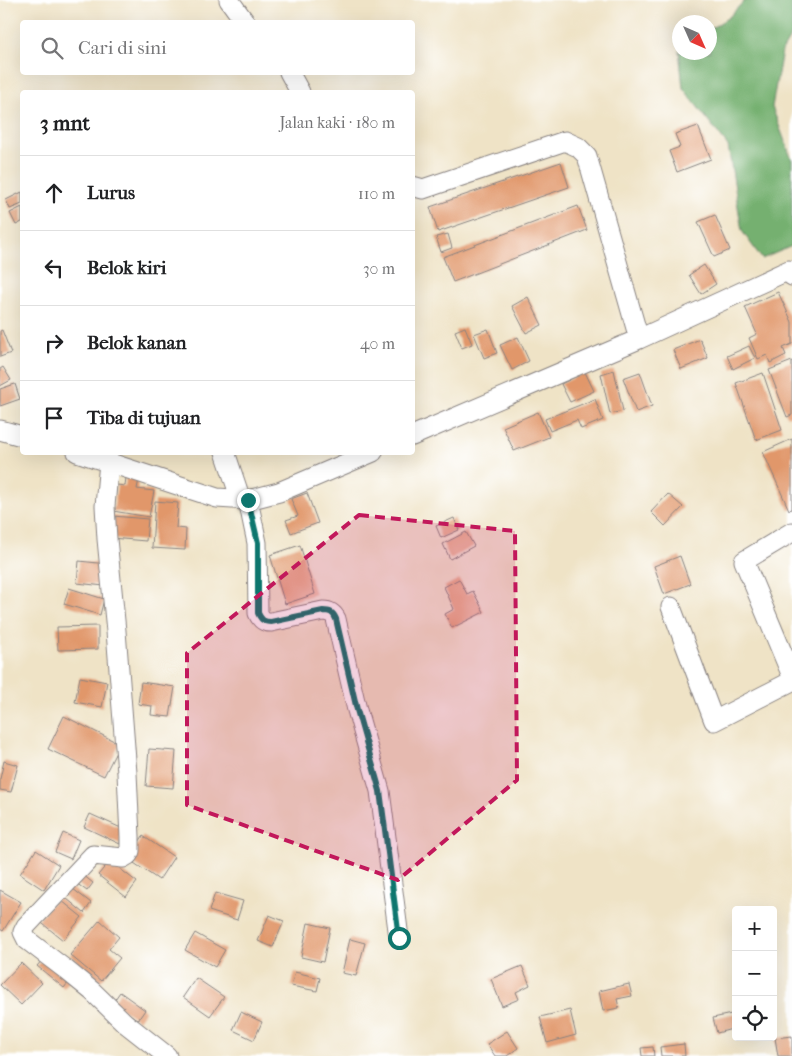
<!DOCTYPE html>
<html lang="id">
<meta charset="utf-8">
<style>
body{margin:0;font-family:"IM FELL French Canon",serif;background:#f6f6f6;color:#202124}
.controls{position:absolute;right:15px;bottom:15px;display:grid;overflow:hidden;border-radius:5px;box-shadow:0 5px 20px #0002}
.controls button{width:45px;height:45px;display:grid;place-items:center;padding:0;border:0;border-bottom:1px solid #e0e0e0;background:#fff;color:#202124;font:25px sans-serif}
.compass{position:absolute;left:672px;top:15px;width:45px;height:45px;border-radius:50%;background:#fff;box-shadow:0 5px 20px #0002;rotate:135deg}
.stop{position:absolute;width:15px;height:15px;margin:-11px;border:4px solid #0f766e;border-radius:50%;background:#fff}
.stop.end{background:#0f766e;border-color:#fff;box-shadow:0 1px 5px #0008}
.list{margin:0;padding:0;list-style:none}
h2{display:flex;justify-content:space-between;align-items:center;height:65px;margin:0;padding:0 20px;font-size:21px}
h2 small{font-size:16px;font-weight:400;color:#757577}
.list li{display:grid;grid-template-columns:32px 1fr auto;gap:15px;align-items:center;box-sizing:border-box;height:75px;padding:0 20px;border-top:1px solid #e0e0e0}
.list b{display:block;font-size:19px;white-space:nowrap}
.list em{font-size:16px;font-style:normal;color:#757577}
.icon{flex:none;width:28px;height:28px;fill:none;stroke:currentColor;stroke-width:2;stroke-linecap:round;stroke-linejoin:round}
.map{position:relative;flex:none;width:792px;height:1056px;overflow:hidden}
.search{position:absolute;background:#fff;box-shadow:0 5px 20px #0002;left:20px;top:20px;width:395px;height:55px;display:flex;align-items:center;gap:12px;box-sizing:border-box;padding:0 18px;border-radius:5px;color:#757577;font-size:19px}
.panel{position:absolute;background:#fff;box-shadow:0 5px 20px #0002;left:20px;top:90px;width:395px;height:365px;border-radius:5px}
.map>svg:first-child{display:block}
</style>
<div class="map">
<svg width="792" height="1056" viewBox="0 0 792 1056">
<rect width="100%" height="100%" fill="#fff"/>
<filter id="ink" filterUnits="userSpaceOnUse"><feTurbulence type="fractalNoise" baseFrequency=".02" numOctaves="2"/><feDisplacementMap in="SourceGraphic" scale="10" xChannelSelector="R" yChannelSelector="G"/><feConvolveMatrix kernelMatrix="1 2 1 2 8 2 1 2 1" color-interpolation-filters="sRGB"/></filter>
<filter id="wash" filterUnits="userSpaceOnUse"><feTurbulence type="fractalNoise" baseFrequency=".0096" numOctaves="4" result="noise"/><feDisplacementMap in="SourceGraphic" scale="20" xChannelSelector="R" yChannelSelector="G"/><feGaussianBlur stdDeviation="1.12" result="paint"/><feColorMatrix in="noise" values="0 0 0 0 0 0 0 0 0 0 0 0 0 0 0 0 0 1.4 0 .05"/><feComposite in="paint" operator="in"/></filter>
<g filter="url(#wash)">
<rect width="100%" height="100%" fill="#efe3c6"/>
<!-- forest -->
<path fill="#74b070" stroke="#4b6956" d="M745 0H792V34L782 51 772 107 792 160V246L762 259 742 231 728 146 683 88 679 50 680 52H710V29L729 17Z"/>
<g id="blocks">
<!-- building -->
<path fill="#e1976b" d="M698 126 711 159 677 172 669 151 680 147 675 134Z
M561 162 569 187 438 232 430 207Z
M22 192V204L10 209 6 200Z
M578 206 587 230 453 282 443 257Z
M22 207V222L16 225 10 213Z
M715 215 730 250 714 257 698 222Z
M448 234 452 248 441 252 436 237Z
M704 265 716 284 701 294 689 275Z
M778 292 792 322V344L783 348 786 355 770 363 767 355 758 359 749 338 757 334 745 307Z
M528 297 542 325 526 333 512 306Z
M465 327 472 344 462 348 455 331Z
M488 329 497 353 484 358 474 334Z
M2 330 11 353 0 357V331Z
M518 337 529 361 512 370 500 345Z
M700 339 708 358 681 369 673 350Z
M749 346 755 358 733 369 727 356Z
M792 361V415L787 417 769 370Z
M3 367 11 380 0 386V369Z
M614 370 623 411 610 414 601 374Z
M585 372 594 391 570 402 561 384Z
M640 372 652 406 636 412 623 378Z
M763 373 782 430 756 440 736 383Z
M15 384 20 399 0 406V389Z
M595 399 603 420 581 429 577 420 550 431 545 419Z
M538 412 549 437 514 451 503 427Z
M792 439V509L789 510 763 452Z
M126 477 139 479 137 489 154 491 149 517 113 511 117 485 125 486Z
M307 493 318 523 291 533 286 520 298 516 291 499Z
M668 494 683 507 665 526 651 512Z
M155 501 178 503 176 528 186 529 185 550 152 548Z
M113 516 148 519 146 541 111 538Z
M454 518 459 530 441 538 436 526Z
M466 532 474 546 450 559 443 544Z
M300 545 315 594 285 604 270 555Z
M680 556 690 584 664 594 654 566Z
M79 561 107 564 104 586 77 583Z
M459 579 467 594 473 591 484 612 452 628 445 614 454 609 444 587Z
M69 588 104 599 100 615 64 604Z
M98 626V649L58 650 57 627Z
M80 677 107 682 102 707 75 702Z
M141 682 175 687 170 717 151 715 152 706 138 704Z
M64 716 120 744 104 776 48 749Z
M149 749 176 751 173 788 146 786Z
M4 761 18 765 11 792 0 790V779Z
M90 814 121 828 120 844 84 827Z
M63 833 79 840 71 859 55 852Z
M143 836 174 857 159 880 128 859Z
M36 850 59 865 44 890 20 874Z
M110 861 137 882 126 897 98 875Z
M83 875 93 883 87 891 76 883Z
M68 885 91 903 84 913 61 894Z
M0 890 21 902 3 931 0 929Z
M215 893 243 901 237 920 209 911Z
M57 897 82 917 63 940 38 920Z
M269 915 284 921 273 947 258 941Z
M100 920 119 937 109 949 120 958 101 981 70 955Z
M308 923 330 928 323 962 301 957Z
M195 933 225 950 215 967 185 950Z
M350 939 365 943 356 976 342 973Z
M44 958 71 979 64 988 37 966Z
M21 963 42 983 21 1005 0 985Z
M522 966 530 985 516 992 519 999 502 1006 491 979Z
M295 972 320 978 317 991 291 986Z
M196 978 224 997 210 1016 183 997Z
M629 984 632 996 617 999 619 1008 603 1011 599 991Z
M120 992 145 1010 138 1020 113 1002Z
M570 1010 576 1035 547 1043 540 1017Z
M241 1012 262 1022 254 1040 233 1030Z
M736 1013V1028L717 1033 713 1018Z
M507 1031 518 1048 507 1056H495L487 1044Z
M792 1036V1056H778L775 1038Z
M684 1044 685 1056H661L660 1047Z
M653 1047 654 1056H642L641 1048Z"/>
</g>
</g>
<g filter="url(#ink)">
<use href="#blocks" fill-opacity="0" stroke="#888280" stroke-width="1"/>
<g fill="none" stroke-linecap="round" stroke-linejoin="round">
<!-- street casing -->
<g stroke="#888280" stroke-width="21">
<path id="street" d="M229 0 245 22
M289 72 300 92
M412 186 423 189 565 141 578 147 587 156 639 339
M0 430 22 436
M412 436 639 339 789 270 792 276
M77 452 217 498 248 500 279 492 373 452
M225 452 241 500
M109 462 105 506 107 539 116 631 127 773 130 837V851L128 855 123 858 93 855 26 926 23 932 27 940 65 969 92 991 125 1023 167 1056
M248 500 257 543 258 613C261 620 264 622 271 622L323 611C330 611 333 613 336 619L357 710 380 791 399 938
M792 532 744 561 792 676
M671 607 714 721 792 681"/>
</g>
<!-- street -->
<use href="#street" stroke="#fff" stroke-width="19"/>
</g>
</g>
<g fill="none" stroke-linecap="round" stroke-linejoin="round" filter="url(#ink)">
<!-- route -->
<path stroke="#0f766e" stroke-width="6" d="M248 500 258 543V613C261 620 264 622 271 622L323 611C330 611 333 612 336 619L357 710 380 791 399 938"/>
</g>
<!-- marked area -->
<path fill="#c2185b" fill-opacity="0.2" stroke="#c2185b" stroke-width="4" stroke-dasharray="10 6" stroke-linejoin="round" d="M359 515 515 531 517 780 398 880 187 805V653Z"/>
</svg>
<div class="controls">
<button>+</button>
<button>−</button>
<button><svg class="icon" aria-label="locate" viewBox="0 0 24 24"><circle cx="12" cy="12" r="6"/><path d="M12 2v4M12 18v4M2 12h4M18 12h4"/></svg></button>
</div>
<svg class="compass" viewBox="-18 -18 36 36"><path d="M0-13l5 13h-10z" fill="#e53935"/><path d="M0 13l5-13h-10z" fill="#757577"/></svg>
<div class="stop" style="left:399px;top:938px"></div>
<div class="stop end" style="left:248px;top:500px"></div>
<div class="search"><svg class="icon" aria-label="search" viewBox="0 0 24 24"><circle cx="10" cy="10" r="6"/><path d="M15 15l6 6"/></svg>Cari di sini</div>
<section class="panel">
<h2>3 mnt<small>Jalan kaki · 180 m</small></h2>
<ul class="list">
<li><svg class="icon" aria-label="ahead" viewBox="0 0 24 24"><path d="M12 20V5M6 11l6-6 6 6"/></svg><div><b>Lurus</b></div><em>110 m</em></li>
<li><svg class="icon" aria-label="left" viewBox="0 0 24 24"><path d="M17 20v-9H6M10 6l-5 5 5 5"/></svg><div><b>Belok kiri</b></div><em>30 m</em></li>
<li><svg class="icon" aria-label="right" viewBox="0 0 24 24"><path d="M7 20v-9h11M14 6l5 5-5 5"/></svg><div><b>Belok kanan</b></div><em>40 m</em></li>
<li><svg class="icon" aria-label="arrive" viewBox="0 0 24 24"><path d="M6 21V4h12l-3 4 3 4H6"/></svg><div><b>Tiba di tujuan</b></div></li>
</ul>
</section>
</div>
